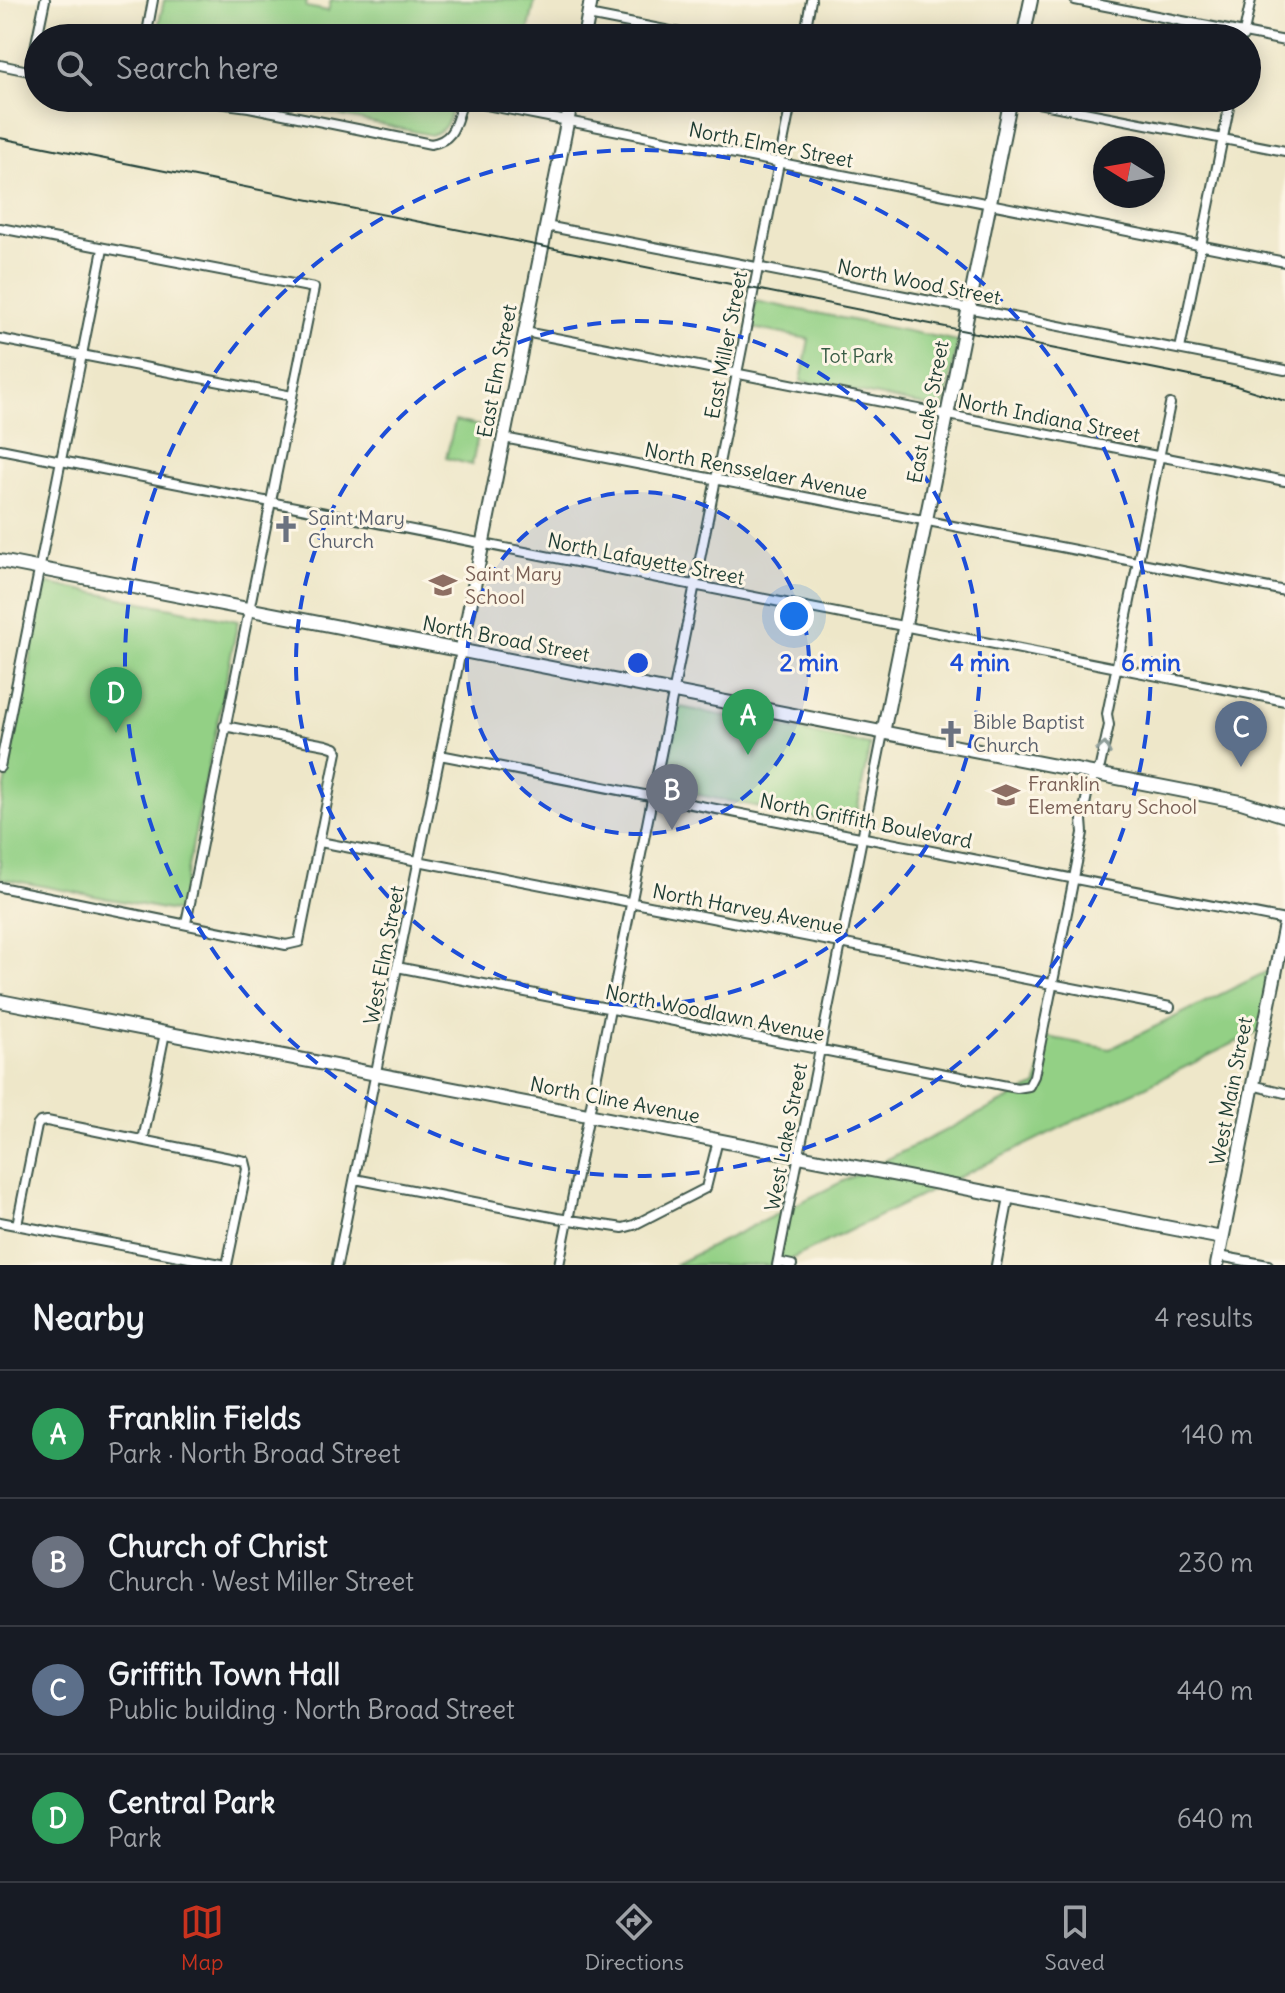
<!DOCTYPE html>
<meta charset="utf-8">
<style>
body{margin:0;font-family:Delius,sans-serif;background:#20242c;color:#f1f3f6}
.compass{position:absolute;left:1093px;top:136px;width:72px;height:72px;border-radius:50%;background:#171b24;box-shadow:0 4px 20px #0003;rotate:281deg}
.you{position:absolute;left:794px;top:616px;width:28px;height:28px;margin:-20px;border:6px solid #fff;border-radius:50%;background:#1a73e8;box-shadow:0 0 0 12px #1a73e833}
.badge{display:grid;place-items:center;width:52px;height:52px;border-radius:50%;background:#c8321e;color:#fff;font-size:26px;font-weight:700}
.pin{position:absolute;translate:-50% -66px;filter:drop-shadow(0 2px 4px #0008)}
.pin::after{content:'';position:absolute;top:42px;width:28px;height:24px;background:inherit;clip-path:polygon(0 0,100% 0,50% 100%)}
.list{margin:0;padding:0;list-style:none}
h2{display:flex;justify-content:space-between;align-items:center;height:104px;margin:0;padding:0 32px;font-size:34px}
h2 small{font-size:26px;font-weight:400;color:#9ea1a6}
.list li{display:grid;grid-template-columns:52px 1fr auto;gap:24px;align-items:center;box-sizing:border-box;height:128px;padding:0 32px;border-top:2px solid #363941}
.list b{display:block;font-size:30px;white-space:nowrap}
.list p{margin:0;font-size:26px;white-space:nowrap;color:#9ea1a6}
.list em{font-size:26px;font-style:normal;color:#9ea1a6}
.icon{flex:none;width:44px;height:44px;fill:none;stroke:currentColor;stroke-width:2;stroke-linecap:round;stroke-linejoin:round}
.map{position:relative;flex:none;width:1285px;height:1265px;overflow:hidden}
.search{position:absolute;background:#171b24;box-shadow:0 4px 20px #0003;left:24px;right:24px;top:24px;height:88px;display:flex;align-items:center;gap:20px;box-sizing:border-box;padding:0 28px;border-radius:44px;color:#9ea1a6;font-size:30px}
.sheet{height:616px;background:#171b24}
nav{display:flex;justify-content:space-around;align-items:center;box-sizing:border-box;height:112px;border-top:2px solid #363941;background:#171b24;font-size:22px;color:#9ea1a6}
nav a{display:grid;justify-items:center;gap:4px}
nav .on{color:#c8321e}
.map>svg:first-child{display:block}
</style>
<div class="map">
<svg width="1285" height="1265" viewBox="0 0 1285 1265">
<rect width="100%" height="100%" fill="#fcf5e5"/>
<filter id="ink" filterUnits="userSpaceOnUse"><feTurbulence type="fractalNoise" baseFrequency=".0125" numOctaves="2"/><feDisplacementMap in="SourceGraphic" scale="16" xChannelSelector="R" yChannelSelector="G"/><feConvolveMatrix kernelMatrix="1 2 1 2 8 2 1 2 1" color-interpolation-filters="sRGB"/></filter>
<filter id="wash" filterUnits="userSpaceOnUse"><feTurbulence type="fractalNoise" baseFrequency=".006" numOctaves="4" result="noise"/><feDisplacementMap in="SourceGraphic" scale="32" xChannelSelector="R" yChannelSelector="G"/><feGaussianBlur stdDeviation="1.8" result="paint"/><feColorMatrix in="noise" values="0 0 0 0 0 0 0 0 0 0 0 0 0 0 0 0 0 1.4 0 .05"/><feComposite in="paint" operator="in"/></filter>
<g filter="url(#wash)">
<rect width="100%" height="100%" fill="#eee7c9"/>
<!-- green -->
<path fill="#93d085" stroke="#59865c" stroke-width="2" d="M164 0H307L306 7 328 11 331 0H535L527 38H156Z
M258 98H454C450 115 450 130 431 135Z
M755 301 958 341 944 409 801 381 809 339 752 328Z
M455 421 480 426 472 465 446 458Z
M45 583 238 621 179 912 0 878V812Z
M680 707 870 745 854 826 664 788Z
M1276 967 1263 1029 779 1265H674L1037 1085 1047 1037 1110 1049Z"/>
</g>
<g filter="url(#ink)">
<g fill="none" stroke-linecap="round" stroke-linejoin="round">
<!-- street casing -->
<g stroke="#3e564a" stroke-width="12">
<path id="street" d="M1075 0 1285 41
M588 15 706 38
M1243 37 1251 0
M146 38 153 0
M804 38 811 0
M0 65 38 73
M30 72 45 0
M180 98 249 107 431 144C455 140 455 123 462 104L471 102 1285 262
M1012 98 1285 151
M546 226 1285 370
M0 228 314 288 186 923
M525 332 1285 481
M0 339 292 396
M1180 349 1231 98
M504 438 1285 591
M0 449 1285 701
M440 755 1285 920
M0 767 103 249
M320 842 1170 1007
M0 887 286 945 299 942 337 752 335 748 326 745 224 726
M397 967 1017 1088 1029 1086 1034 1076 1083 833 1082 820 1089 785 1100 766 1109 725 1107 714 1170 404
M1252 1085 1285 1093
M143 1140 165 1033
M355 1179 557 1218 623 1228 634 1225 706 1188 718 1140
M0 1222 226 1265
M17 1225 37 1126 40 1122 47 1121 245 1161 247 1169 227 1265
M1219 1256 1268 1265
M778 1262 792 1265
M337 1265 461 651
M559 1265 792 98
M777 1265 883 733
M996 1265 1009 1197"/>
</g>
<!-- secondary casing -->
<g stroke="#3e564a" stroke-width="16">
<path id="secondary" d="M584 38 591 0
M1023 38 1031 0
M0 561 1241 802 1285 816
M461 651 572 98
M883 733 1011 98
M0 1001 1222 1238
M1217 1265 1285 924"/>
</g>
<!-- street -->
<use href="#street" stroke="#fff" stroke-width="8"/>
<!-- secondary -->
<use href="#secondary" stroke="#fff" stroke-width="12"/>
<!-- rail -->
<path stroke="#1f3d34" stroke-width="2" d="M0 138 1171 372 1233 385 1285 401"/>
</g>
<!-- one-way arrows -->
<defs><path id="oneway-chevron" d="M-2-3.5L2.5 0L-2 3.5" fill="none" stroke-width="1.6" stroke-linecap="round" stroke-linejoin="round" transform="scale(2)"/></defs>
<use stroke="#8f9e9a" href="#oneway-chevron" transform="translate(1104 748) rotate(-79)"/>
</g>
<!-- distance rings -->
<circle cx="638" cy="663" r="171" fill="#1d4ed8" fill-opacity=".12"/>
<g fill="none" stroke="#1d4ed8" stroke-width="4" stroke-dasharray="14 10">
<circle cx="638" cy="663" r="171"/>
<circle cx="638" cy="663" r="342"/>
<circle cx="638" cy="663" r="513"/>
</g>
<!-- icons -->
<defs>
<g id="church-bare" transform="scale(2.16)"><path d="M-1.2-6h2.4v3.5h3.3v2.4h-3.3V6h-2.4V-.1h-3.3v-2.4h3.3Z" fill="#6b7280" stroke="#fcf5e5" stroke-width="2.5" paint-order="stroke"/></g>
<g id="school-bare" transform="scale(2.16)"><path d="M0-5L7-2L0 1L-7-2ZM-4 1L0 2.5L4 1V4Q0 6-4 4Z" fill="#8d6e63" stroke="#fcf5e5" stroke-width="2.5" paint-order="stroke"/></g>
</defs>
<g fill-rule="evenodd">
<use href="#church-bare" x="286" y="529"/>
<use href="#school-bare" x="443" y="585"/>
<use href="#church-bare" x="951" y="734"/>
<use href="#school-bare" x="1006" y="795"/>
</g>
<g text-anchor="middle" stroke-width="6" stroke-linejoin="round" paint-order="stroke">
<!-- street labels -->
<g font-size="20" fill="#1f3d34" stroke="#fcf5e5">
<text transform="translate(771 145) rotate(11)" y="7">North Elmer Street</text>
<text transform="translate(919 282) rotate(11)" y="7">North Wood Street</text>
<text transform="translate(726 345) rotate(-79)" y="7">East Miller Street</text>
<text transform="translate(497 371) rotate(-79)" y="7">East Elm Street</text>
<text transform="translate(928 412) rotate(-79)" y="7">East Lake Street</text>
<text transform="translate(1049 418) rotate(11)" y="7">North Indiana Street</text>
<text transform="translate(756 471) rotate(11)" y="7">North Rensselaer Avenue</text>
<text transform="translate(646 559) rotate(11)" y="7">North Lafayette Street</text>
<text transform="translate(506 639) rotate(11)" y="7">North Broad Street</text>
<text transform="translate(866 821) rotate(11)" y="7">North Griffith Boulevard</text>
<text transform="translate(748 909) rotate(11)" y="7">North Harvey Avenue</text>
<text transform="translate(384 955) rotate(-79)" y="7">West Elm Street</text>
<text transform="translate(715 1013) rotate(11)" y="7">North Woodlawn Avenue</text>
<text transform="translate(1231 1091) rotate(-79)" y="7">West Main Street</text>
<text transform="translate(615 1100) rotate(11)" y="7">North Cline Avenue</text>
<text transform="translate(786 1137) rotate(-79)" y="7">West Lake Street</text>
</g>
<!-- park labels -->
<g font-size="20" fill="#365a44" stroke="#fcf5e5">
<text x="857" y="363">Tot Park</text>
</g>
<!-- worship labels -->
<g font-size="20" fill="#5b616d" stroke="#fcf5e5" text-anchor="start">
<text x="308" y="525">Saint Mary<tspan x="308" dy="23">Church</tspan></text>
<text x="973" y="729">Bible Baptist<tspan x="973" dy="23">Church</tspan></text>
</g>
<!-- education labels -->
<g font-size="20" fill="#785e54" stroke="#fcf5e5" text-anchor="start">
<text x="465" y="581">Saint Mary<tspan x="465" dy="23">School</tspan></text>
<text x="1028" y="791">Franklin<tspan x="1028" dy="23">Elementary School</tspan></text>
</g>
</g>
<circle cx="638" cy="663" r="12" fill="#1d4ed8" stroke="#fcf5e5" stroke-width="4"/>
<g font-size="24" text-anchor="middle" font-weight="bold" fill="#1d4ed8" stroke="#fcf5e5" stroke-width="6" stroke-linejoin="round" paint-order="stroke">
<text x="809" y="671">2 min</text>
<text x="980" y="671">4 min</text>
<text x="1151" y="671">6 min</text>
</g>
</svg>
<svg class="compass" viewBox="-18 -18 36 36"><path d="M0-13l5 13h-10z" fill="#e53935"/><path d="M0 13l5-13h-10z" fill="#9ea1a6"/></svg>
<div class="you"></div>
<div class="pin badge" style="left:748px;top:755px;background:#2e9e5b">A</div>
<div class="pin badge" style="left:672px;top:830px;background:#6b7280">B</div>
<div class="pin badge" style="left:1241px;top:767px;background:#5c6f8a">C</div>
<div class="pin badge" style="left:116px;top:733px;background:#2e9e5b">D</div>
<div class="search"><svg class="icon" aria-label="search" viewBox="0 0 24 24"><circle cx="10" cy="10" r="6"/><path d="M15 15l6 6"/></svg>Search here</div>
</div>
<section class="sheet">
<h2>Nearby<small>4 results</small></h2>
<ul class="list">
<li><span class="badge" style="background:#2e9e5b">A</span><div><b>Franklin Fields</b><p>Park · North Broad Street</p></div><em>140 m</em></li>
<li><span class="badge" style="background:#6b7280">B</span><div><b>Church of Christ</b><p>Church · West Miller Street</p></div><em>230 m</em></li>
<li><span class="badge" style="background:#5c6f8a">C</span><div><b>Griffith Town Hall</b><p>Public building · North Broad Street</p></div><em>440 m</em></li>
<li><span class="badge" style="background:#2e9e5b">D</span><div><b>Central Park</b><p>Park</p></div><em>640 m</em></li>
</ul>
</section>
<nav>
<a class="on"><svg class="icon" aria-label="map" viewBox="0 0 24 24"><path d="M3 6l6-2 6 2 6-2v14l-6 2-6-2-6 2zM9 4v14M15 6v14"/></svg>Map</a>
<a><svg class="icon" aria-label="directions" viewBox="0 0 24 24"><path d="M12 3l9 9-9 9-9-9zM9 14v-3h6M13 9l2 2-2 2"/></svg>Directions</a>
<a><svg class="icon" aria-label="saved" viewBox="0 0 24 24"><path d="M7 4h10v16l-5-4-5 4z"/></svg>Saved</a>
</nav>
